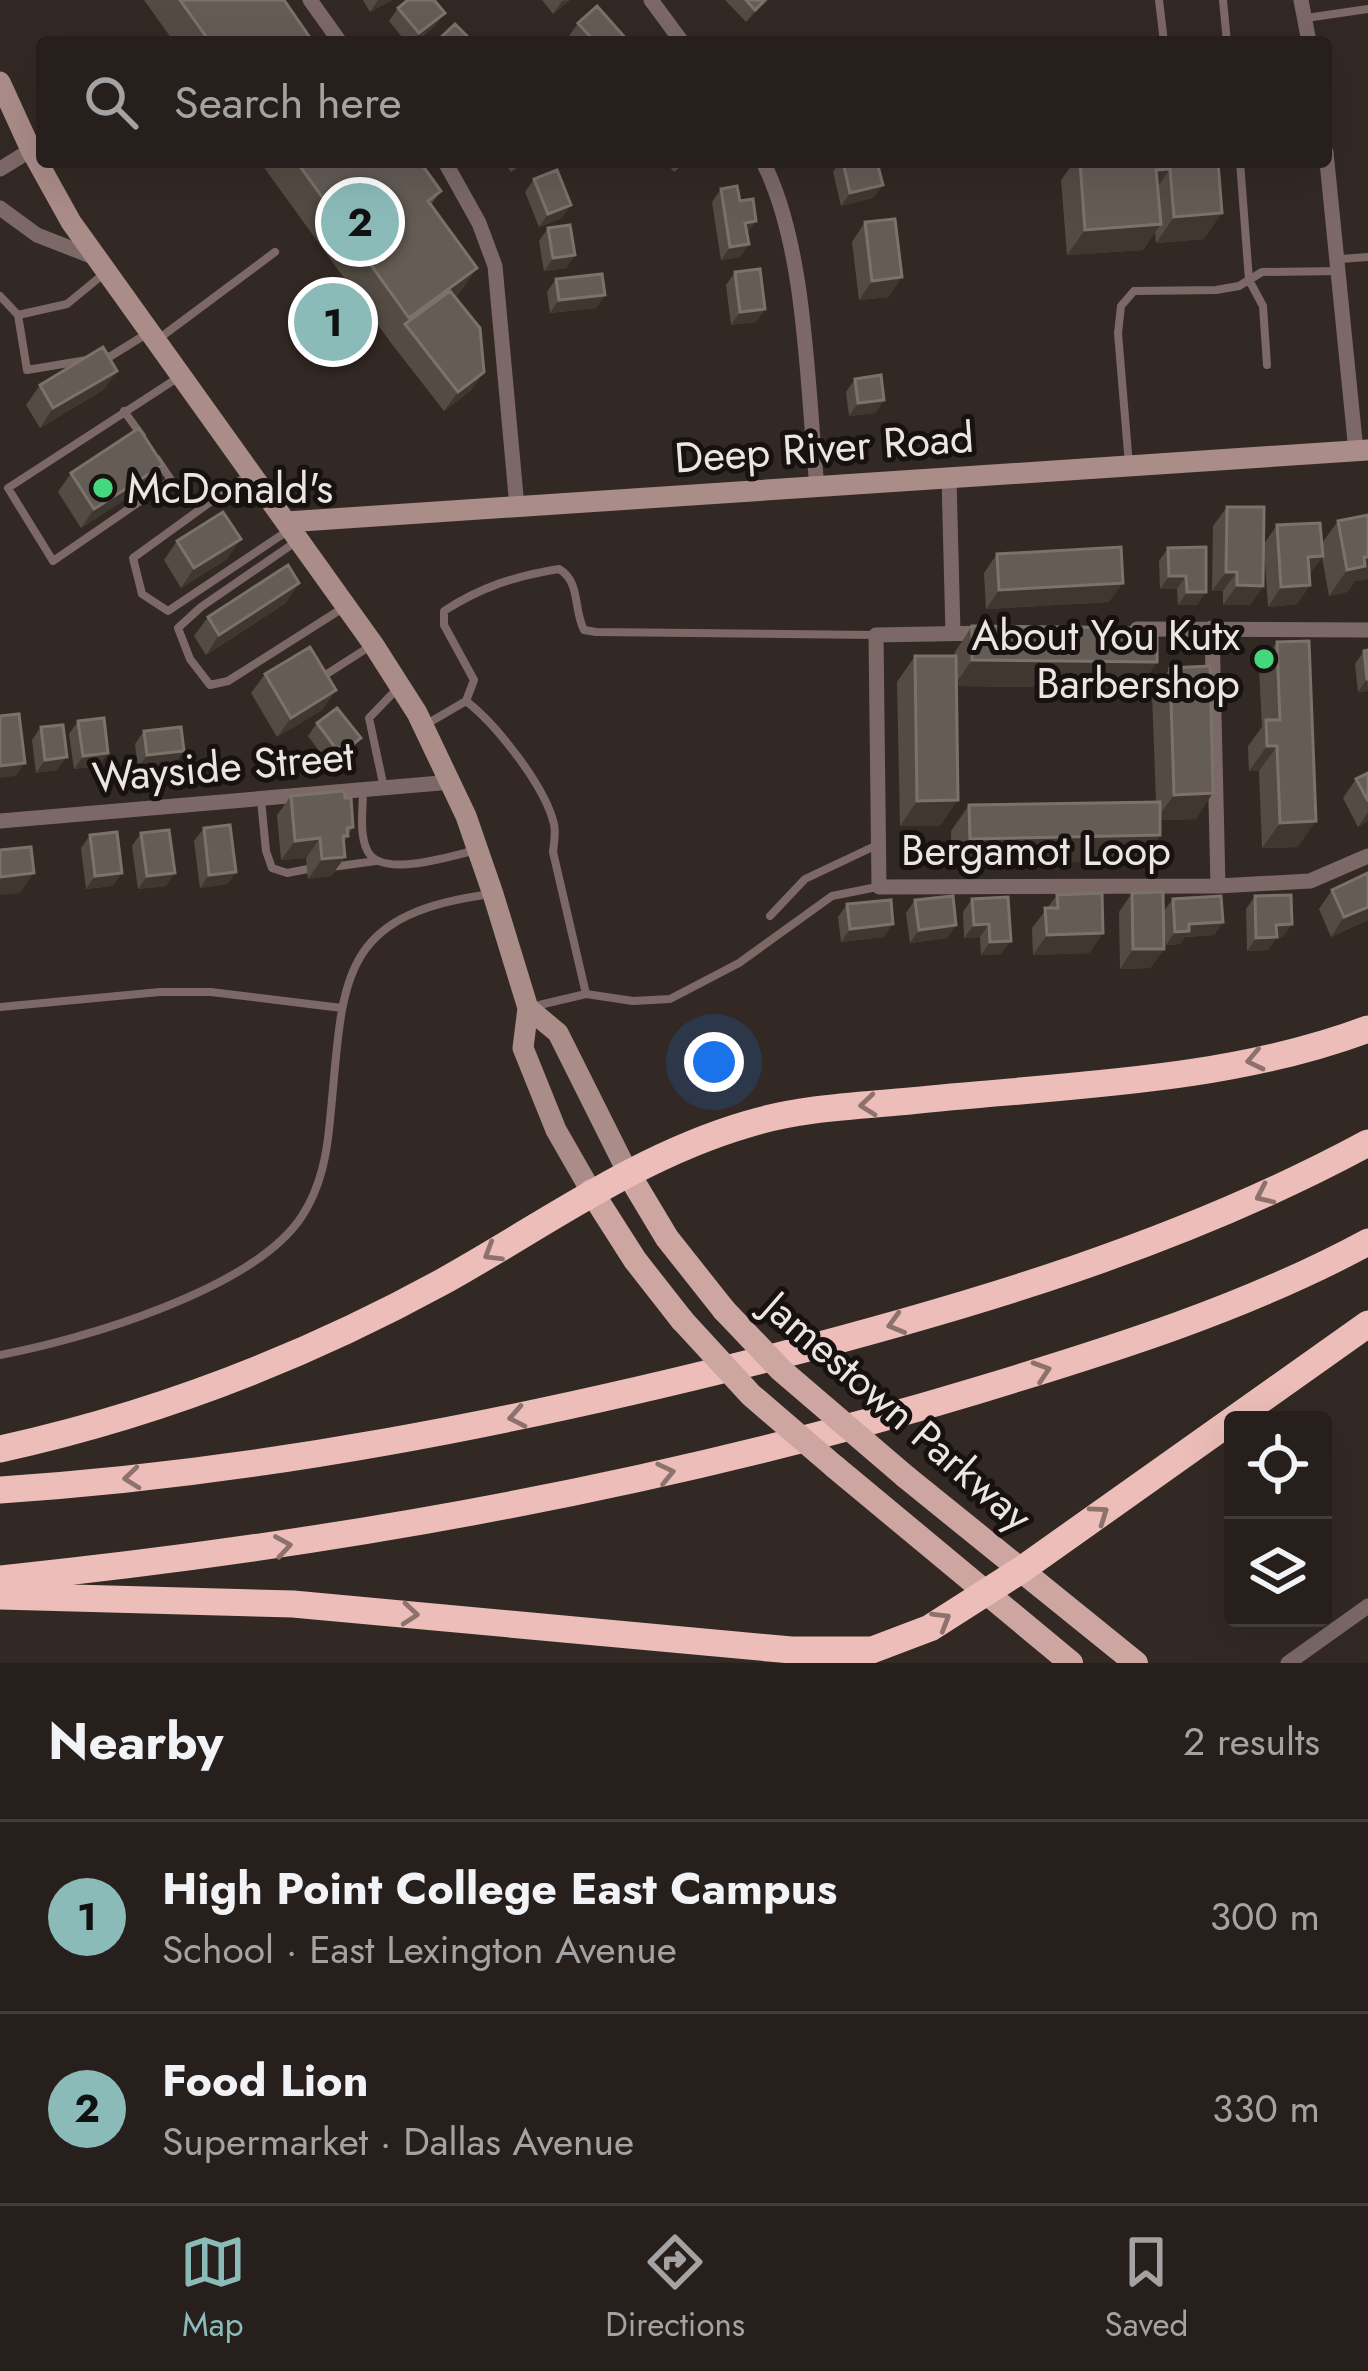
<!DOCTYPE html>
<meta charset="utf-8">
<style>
body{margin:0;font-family:Jost,sans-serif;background:#2e2724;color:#f1f3f6}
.controls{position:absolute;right:36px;bottom:36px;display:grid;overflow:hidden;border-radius:12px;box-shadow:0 12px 48px #0002}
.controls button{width:108px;height:108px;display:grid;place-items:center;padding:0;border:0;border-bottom:3px solid #423d3a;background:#261f1b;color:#f1f3f6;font:60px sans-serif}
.you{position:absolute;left:714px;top:1062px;width:42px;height:42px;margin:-30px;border:9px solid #fff;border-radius:50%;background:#1a73e8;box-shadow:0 0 0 18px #1a73e833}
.badge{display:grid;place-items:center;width:78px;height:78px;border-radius:50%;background:#8bbbb9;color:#111;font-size:39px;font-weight:700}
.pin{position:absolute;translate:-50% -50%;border:6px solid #fff;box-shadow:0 3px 12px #0006}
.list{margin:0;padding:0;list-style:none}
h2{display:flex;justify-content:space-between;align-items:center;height:156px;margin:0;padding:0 48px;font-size:51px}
h2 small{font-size:39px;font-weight:400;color:#a4a2a3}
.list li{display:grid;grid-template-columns:78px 1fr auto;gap:36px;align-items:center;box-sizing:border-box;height:192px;padding:0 48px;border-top:3px solid #423d3a}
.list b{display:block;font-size:45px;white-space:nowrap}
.list p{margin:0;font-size:39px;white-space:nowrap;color:#a4a2a3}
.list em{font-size:39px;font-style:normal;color:#a4a2a3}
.icon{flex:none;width:66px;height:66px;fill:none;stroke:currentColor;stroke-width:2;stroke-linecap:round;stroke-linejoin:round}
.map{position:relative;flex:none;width:1368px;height:1663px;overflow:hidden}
.search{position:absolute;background:#261f1b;box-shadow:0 12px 48px #0002;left:36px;right:36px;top:36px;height:132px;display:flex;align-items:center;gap:30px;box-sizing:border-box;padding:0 42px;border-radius:12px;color:#a4a2a3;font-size:45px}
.sheet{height:540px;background:#261f1b}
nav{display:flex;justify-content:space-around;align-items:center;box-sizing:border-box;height:168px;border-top:3px solid #423d3a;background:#261f1b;font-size:33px;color:#a4a2a3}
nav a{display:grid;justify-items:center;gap:6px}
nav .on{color:#8bbbb9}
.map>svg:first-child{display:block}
</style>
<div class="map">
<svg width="1368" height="1663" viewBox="0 0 1368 1663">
<rect width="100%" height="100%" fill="#332924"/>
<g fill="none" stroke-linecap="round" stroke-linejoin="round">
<!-- lane -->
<path stroke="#7c6967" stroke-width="8" d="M1159 0 1164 42
M1223 0 1227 42
M1306 18 1368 9
M1240 162 1249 280 1263 306 1267 365
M1340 259 1368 257
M106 272 67 304 18 315 27 370 111 356 148 333
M0 296 18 315
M161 337 275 252
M124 411 142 436
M157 459 171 480 53 561 8 488 179 377
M1129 465 1118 333 1121 306 1134 291 1216 290 1239 286 1262 272 1338 271
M249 474 133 558 142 594 168 611 289 530
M297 541 201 607 178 628 190 659 210 685 228 681 343 608
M319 679 372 645
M466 701C496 724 545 786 554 824 556 833 554 843 553 852L586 994
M425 725 466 701 474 680 444 625V611C481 587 515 576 559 569 581 582 573 609 584 630L596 632 876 635
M384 788 369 718 396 690
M363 791C363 808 359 834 367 850 380 880 453 855 477 850
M261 800 266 851 272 868 287 873 308 869
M332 867 376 861
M770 916 805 879 877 845
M535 1006 586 994 633 1001 670 999 739 963 832 896 877 887
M0 1007 160 992H211L342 1008
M0 1355C82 1340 255 1289 302 1216 321 1187 327 1154 330 1120 344 984 333 914 492 894"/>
<!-- street -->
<path stroke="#7c6967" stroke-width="15" d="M310 0 340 42
M651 0 682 42
M1301 0 1309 42
M1326 152 1356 451
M445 162 479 223 495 266 517 507
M763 162C807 248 807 390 817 487
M0 169 31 150
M0 208 37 235 96 258
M949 478 953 633
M1212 628 1218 886
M1137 629 1368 630
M987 633 876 635 879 887 1218 886 1310 881 1368 856
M0 821 452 782
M1288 1663 1368 1606"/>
<!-- secondary -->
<path stroke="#aa8c88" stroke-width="21" d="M0 82 31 150 71 222 373 644 417 713 466 816 493 894 528 1008 523 1048 556 1130 591 1191
M286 522 1368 450
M528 1008 558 1033 628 1173"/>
<!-- primary -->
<path stroke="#cda6a2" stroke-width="24" d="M628 1173 667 1238 724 1310
M591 1191 635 1260 682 1320
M835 1467 1071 1663
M906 1477 1136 1663"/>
<!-- highway -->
<path stroke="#edbeb9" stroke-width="27" d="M0 1449C155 1415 303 1358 442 1282 543 1226 635 1157 748 1124 800 1108 856 1106 910 1101 1062 1085 1224 1083 1368 1029
M0 1490C260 1473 518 1422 770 1358 975 1305 1181 1244 1368 1143
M0 1579C332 1545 659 1487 979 1390 1111 1350 1246 1308 1368 1242
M0 1596 293 1604 791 1650H872L930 1628 1021 1570 1368 1324"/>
<!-- primary-bridge -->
<path stroke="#cda6a2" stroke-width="24" d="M724 1310 781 1370 906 1477
M682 1320 751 1395 835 1467"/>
</g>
<!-- wall -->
<path fill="#544c44" d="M144 0H284L313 42H174Z
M363 0H392L370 12Z
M542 0H570L553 14Z
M725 0H768L746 22Z
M398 8 435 26 415 42H406L389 21Z
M578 23 629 42H574L569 36Z
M260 162H420L441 191 431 205 477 268 455 297 484 372 470 391 444 411 391 343Z
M504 162H525L511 172Z
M666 162H686L674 172Z
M840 162H877L883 185 873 198 841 206 833 172Z
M1074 162H1218L1204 239 1156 243 1155 232 1143 250 1067 255 1061 180Z
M534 179 562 218 539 227 525 192Z
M721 189 747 234 749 244 740 257 721 260 712 202Z
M865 222 889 297 859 300 852 242Z
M548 228 575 255 566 268 544 271 539 241Z
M735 272 765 309 756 322 731 325 726 285Z
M556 279 605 295 596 308 550 313 547 292Z
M117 371 103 390 40 428 26 405 40 385Z
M855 379 884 400 875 413 849 416 846 392Z
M71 473 149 484 81 528 58 492Z
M1227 507 1264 544 1277 525 1322 543 1338 521 1368 515V579L1355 581 1347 592 1329 596 1322 557 1309 575 1310 585 1297 604 1268 607 1264 548 1263 586 1250 605H1223V591H1212L1213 526Z
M177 541 227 559 181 588 164 560Z
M1206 547 1197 605H1178L1177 589H1160L1159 561 1168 548Z
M997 554 1109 602 986 609 984 573Z
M286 603 206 655 194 636 208 617Z
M972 626 1157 662 1139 688 956 686 940 826H900L897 682 915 656H954L955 652Z
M1277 642 1298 847 1262 848 1259 771H1249L1248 746 1262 727 1259 668Z
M1368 650V691L1358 692 1355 664 1364 651Z
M1170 668 1196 819 1160 820V835L1142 861 952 864 951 831 969 805 1156 802 1152 693Z
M265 674 336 690 322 710 277 737 251 693Z
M78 721 99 766 74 769 69 734Z
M317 723 361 738 351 751 331 767 308 736Z
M41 727 57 770 36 773 32 740Z
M144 731 175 764 138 768 135 744Z
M1368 773V821L1358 827 1343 798 1356 779Z
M291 796 353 827 344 842 345 857 331 876 308 879 306 858 281 860 277 815Z
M204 828 236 872 227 884 200 888 194 841Z
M141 833 166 886 138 889 132 846Z
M90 835 122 873 112 886 86 889 81 848Z
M1332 890 1368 920 1331 937 1319 909Z
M1132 893 1164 949 1150 968 1120 969 1119 912Z
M1057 895 1090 953 1033 955 1032 928Z
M1255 896 1283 937 1276 938 1268 950 1247 951 1246 909Z
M1008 897 1001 954 981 955 980 937 964 938 963 912 972 899Z
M1173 899 1223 922 1214 935 1185 937 1180 944 1166 945 1163 912Z
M915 900 956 925 947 938 910 943 906 913Z
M847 904 884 937 841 942 838 917Z"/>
<!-- shaded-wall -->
<path fill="#403730" d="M378 0H392L370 12Z
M570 0 553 14 562 1Z
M765 0H768L746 22 755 10Z
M445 13 435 26 413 42 419 33Z
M1170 169 1152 195 1156 170Z
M883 185 873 198 841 206 850 193Z
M571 205 562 218 539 227 548 214Z
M1222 213 1204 239 1156 243 1174 217Z
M756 221 747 234 745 223Z
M1161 224 1143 250 1067 255 1085 230Z
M749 244 740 257 721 260 730 247Z
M575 255 566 268 544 271 553 258Z
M477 268 459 294 410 330 405 324 409 318Z
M902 277 889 297 859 300 872 281Z
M605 295 596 308 550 313 559 300Z
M765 309 756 322 731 325 740 312Z
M117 371 103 390 40 428 53 408Z
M484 372 470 391 444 411 458 392Z
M884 400 875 413 849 416 858 403Z
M163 465 149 484 81 528 94 509Z
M241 539 227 559 181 588 194 568Z
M1323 556 1309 576 1308 557Z
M1364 557H1368V579L1355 581 1347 592 1329 596 1347 570Z
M1226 572H1237L1223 591H1212Z
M1169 576H1186L1177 589H1160Z
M299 583 286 603 206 655 219 635Z
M1123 583 1109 602 986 609 999 590Z
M1237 585 1263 586 1250 605H1223Z
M1310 585 1297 604 1268 607 1281 587Z
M1187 592H1206L1197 605H1178Z
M972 660 1157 662 1139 688 954 686Z
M1367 679 1368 691 1358 692Z
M336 690 322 710 277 737 291 718Z
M361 738 351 751 331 767 340 754Z
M1267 746H1277L1259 771H1249Z
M184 751 175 764 138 768 147 755Z
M108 753 99 766 74 769 83 756Z
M67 757 57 770 36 773 45 760Z
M25 763 16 776 0 778V766Z
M1213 793 1196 819 1156 820 1174 795Z
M958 800 940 826H900L917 801Z
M1368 812V821L1358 827Z
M1316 821 1298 847 1262 848 1280 823Z
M1160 835 1142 861 952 864 970 839Z
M320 838 306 858 281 860 295 841Z
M345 857 331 876 308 879 322 859Z
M236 872 227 884 200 888 209 875Z
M34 873 20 893 0 895V877Z
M122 873 112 886 86 889 95 876Z
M175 873 166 886 138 889 147 876Z
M1368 907V920L1331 937 1344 917Z
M1223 922 1214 935 1185 937 1180 944 1166 945 1175 932 1189 924Z
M893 924 884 937 841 942 850 929Z
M989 924 980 937 964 938 974 925Z
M1292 924 1283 937 1276 938 1268 950 1247 951 1256 938 1276 925Z
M956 925 947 938 910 943 919 930Z
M1103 933 1090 953 1033 955 1047 935Z
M1011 941 1001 954 981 955 990 942Z
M1133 949H1164L1150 968 1120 969Z"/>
<!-- building -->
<path fill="#655c55" stroke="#7a726b" stroke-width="3" d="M180 0H284L313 42H210Z
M408 0H434L445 13 419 33 398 8Z
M746 0H765L755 10Z
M597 6 629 42H595L578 23Z
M455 24 473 42H436Z
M297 162H420L441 191 428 201 477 268 409 318Z
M843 162H877L883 185 850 193Z
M1080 162H1218L1222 213 1174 217 1170 169 1156 170 1161 224 1085 230Z
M557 170 571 205 548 214 534 179Z
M737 186 740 201 753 199 756 221 745 223 749 244 730 247 721 189Z
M895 219 902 277 872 281 865 222Z
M570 225 575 255 553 258 548 228Z
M760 269 765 309 740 312 735 272Z
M602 274 605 295 559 300 556 279Z
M450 291 480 328 484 372 458 392 405 324Z
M103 347 117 371 53 408 40 385Z
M881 375 884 400 858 403 855 379Z
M139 428 163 465 94 509 71 473Z
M1227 507H1264L1263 586 1237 585V572H1226Z
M223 512 241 539 194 568 177 541Z
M1368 515V557H1364L1365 566 1347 570 1338 521Z
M1320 523 1323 556 1308 557 1310 585 1281 587 1277 525Z
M1121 547 1123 583 999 590 997 554Z
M1206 547V592H1187L1186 576H1169L1168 548Z
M288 565 299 583 219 635 208 617Z
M972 626 1157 628V662L972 660Z
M1309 641 1316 821 1280 823 1277 746H1267L1266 720H1280L1277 642Z
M310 647 336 690 291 718 265 674Z
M1368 650V679H1367L1364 651Z
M915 656H956L958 800 917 801Z
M1210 666 1213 793 1174 795 1170 668Z
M337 708 361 738 340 754 317 723Z
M19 714 25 763 0 766V716Z
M104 718 108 753 83 756 78 721Z
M63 725 67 757 45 760 41 727Z
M181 727 184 751 147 755 144 731Z
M1368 773V801L1356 779Z
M344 791 345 798H351L353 827 347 828 348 836H343L345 857 322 859 320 838 295 841 291 796Z
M1160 802V835L970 839 969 805Z
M230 825 236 872 209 875 204 828Z
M169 830 175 873 147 876 141 833Z
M117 832 122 873 95 876 90 835Z
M31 847 34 873 0 877V850Z
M1368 873V907L1344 917 1332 890Z
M1163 892 1164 949H1133L1132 893Z
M1102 893 1103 933 1047 935 1045 908H1058L1057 895Z
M1291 895 1292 924 1276 925 1277 937 1256 938 1255 896Z
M953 896 956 925 919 930 915 900Z
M1221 896 1223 922 1189 924V931L1175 932 1173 899Z
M1008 897 1011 941 990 942 989 924 974 925 972 899Z
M891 900 893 924 850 929 847 904Z"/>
<!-- one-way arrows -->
<defs><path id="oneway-chevron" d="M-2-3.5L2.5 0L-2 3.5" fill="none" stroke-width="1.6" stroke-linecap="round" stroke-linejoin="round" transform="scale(3)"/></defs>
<g stroke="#8d716d">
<use href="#oneway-chevron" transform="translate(1255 1060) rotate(168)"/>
<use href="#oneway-chevron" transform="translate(868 1105) rotate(174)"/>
<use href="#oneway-chevron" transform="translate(1264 1195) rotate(155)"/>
<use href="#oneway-chevron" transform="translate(492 1253) rotate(149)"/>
<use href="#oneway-chevron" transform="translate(896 1324) rotate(164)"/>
<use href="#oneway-chevron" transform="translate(1042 1371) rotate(-18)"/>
<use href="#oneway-chevron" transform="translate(517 1417) rotate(169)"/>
<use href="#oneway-chevron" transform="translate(666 1473) rotate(-13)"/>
<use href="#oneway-chevron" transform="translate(132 1478) rotate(174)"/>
<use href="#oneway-chevron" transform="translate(1100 1514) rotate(-35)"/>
<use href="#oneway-chevron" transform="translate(283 1546) rotate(-9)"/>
<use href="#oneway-chevron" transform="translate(410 1614) rotate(5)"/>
<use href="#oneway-chevron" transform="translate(942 1620) rotate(-31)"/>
</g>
<!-- markers -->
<g fill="#44d77b" stroke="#171210" stroke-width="4.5">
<circle cx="103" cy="488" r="12"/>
<circle cx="1264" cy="659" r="12"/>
</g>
<g text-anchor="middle" stroke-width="10" stroke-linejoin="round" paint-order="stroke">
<!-- street labels -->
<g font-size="42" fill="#ede5e2" stroke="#171210">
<text transform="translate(824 447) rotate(-4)" y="15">Deep River Road</text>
<text transform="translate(223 766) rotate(-5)" y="15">Wayside Street</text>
<text x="1036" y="865">Bergamot Loop</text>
<text transform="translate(898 1411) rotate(41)" y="15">Jamestown Parkway</text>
</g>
<!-- poi labels -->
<g font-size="42" fill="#ede5e2" stroke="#171210" text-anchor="start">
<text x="127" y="503">McDonald's</text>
<text x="1240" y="650" text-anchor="end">About You Kutx<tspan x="1240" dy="48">Barbershop</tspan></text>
</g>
</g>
</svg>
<div class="controls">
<button><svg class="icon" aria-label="locate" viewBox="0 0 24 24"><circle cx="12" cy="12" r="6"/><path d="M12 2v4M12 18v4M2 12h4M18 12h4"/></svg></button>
<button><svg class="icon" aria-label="layers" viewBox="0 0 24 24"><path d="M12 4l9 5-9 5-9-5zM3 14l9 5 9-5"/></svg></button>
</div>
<div class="you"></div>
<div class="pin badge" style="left:333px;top:322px">1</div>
<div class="pin badge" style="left:360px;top:222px">2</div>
<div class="search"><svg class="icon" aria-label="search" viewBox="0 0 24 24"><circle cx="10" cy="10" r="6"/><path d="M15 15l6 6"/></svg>Search here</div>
</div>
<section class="sheet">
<h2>Nearby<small>2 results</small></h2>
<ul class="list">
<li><span class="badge">1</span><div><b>High Point College East Campus</b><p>School · East Lexington Avenue</p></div><em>300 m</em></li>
<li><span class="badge">2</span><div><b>Food Lion</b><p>Supermarket · Dallas Avenue</p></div><em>330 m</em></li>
</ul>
</section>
<nav>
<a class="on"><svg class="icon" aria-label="map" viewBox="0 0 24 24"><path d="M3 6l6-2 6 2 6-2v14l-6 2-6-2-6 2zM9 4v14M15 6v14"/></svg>Map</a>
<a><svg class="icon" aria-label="directions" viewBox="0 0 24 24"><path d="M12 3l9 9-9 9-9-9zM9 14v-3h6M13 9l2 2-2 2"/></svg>Directions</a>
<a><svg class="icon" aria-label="saved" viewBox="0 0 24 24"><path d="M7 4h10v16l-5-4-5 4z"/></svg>Saved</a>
</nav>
